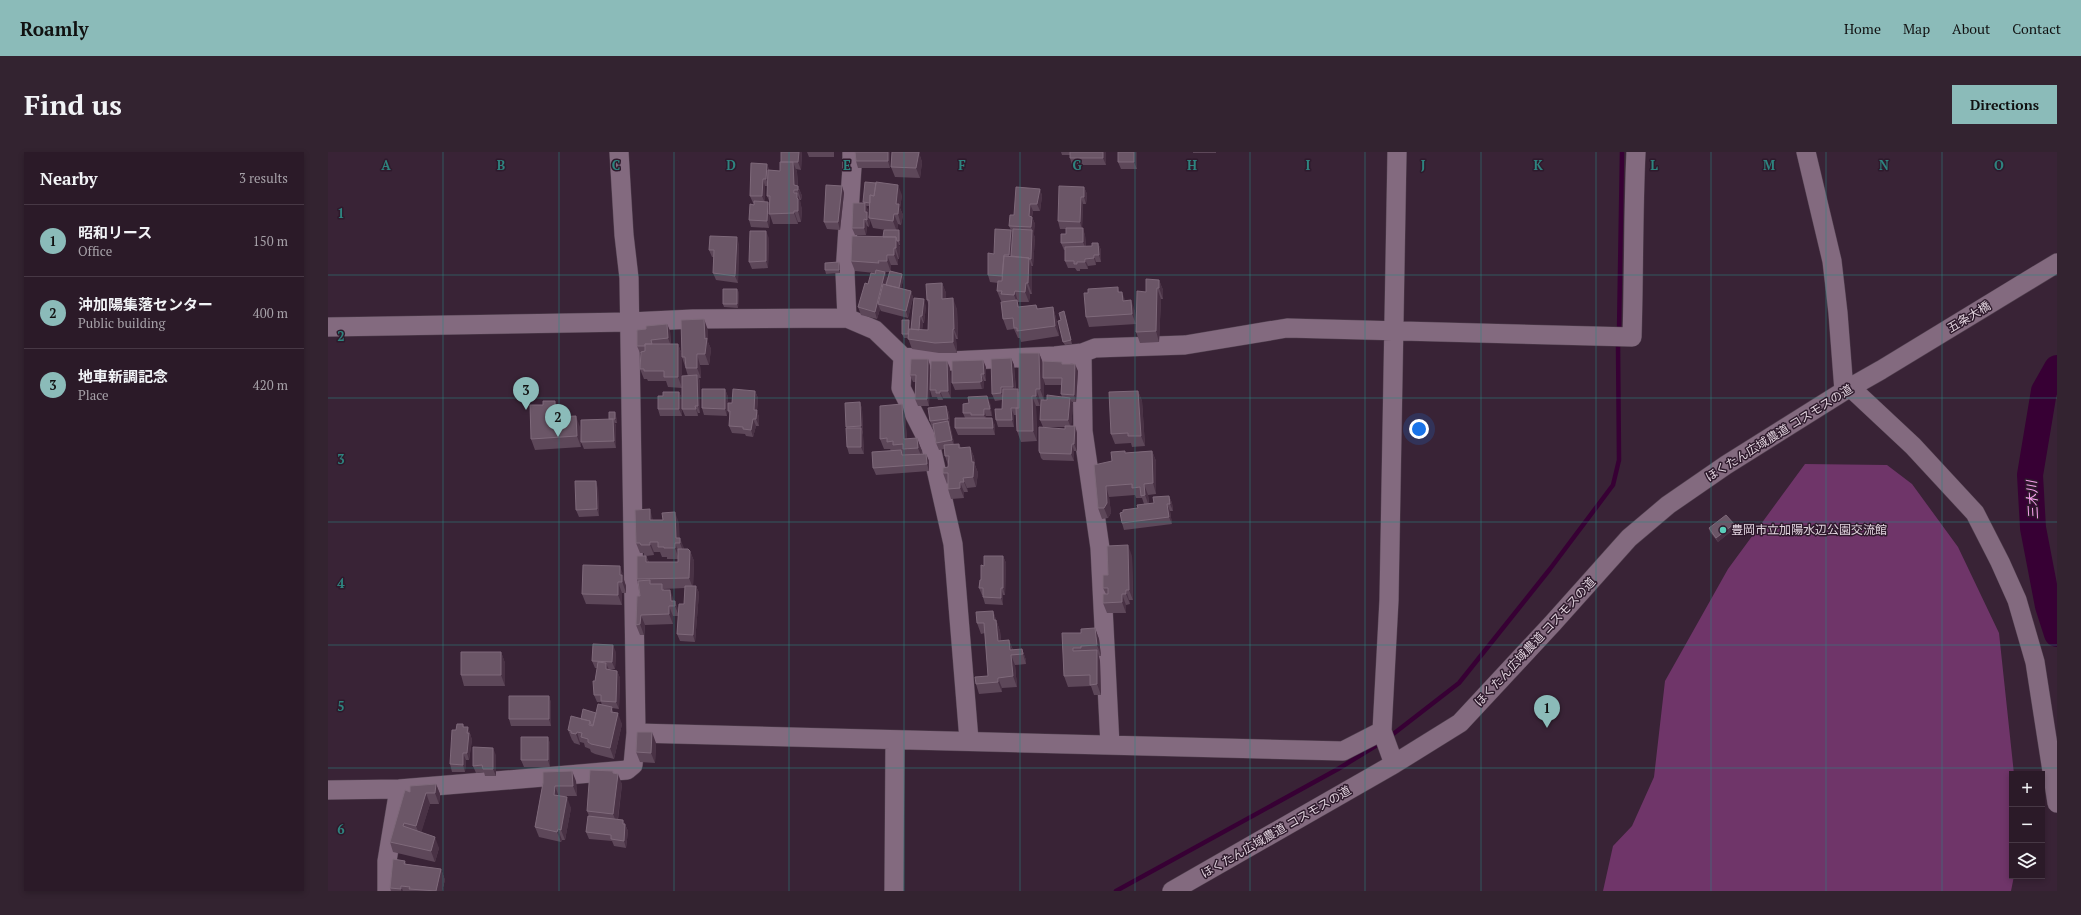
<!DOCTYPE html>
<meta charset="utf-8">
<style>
body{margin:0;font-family:"PT Serif","Noto Sans JP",serif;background:#332330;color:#f1f3f6}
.controls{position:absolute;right:12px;bottom:12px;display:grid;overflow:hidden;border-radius:0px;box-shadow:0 2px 6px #0003}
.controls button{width:36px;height:36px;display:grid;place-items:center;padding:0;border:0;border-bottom:1px solid #473845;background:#2b1a28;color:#f1f3f6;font:20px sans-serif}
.you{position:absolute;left:1091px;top:277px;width:14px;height:14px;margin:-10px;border:3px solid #fff;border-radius:50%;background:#1a73e8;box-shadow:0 0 0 6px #1a73e833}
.badge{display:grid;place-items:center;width:26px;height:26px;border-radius:50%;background:#8bbbb9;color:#111;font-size:13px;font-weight:700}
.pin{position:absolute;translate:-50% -33px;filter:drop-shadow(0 1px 2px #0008)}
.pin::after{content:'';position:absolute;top:21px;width:14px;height:12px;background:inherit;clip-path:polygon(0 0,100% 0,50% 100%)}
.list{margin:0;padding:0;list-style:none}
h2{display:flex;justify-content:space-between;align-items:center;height:52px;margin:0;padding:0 16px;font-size:17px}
h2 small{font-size:13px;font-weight:400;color:#a6a1a8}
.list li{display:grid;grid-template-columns:26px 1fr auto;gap:12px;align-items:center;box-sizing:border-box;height:72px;padding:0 16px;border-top:1px solid #473845}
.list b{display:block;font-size:15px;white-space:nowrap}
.list p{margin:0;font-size:13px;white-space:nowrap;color:#a6a1a8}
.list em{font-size:13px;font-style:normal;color:#a6a1a8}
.icon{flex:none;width:22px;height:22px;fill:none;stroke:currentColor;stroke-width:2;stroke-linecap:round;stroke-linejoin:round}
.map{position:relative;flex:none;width:1729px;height:739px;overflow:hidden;border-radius:0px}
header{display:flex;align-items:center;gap:24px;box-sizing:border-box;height:56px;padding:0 20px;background:#8bbbb9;color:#111}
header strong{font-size:19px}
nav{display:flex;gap:22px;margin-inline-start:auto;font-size:14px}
.intro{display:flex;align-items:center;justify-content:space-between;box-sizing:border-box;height:96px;padding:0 24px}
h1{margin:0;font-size:28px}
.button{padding:10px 18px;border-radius:0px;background:#8bbbb9;color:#111;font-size:14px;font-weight:700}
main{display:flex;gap:24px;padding:0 24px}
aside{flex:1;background:#2b1a28;border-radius:0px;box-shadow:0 2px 6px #0003}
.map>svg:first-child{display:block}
</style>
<header>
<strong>Roamly</strong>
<nav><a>Home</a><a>Map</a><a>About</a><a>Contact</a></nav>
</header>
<div class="intro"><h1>Find us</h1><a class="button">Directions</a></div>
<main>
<aside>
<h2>Nearby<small>3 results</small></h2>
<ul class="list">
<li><span class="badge">1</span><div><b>昭和リース</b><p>Office</p></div><em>150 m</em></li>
<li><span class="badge">2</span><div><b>沖加陽集落センター</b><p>Public building</p></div><em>400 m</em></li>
<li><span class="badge">3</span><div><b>地車新調記念</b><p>Place</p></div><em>420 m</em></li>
</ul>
</aside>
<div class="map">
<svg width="1729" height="739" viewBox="0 0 1729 739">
<rect width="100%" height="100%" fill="#392336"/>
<!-- green -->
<path fill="#6f3569" d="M1477 312 1559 313 1584 332 1630 395 1671 481 1686 622H1684V724H1686L1683 739H1275L1285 694 1304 674 1326 625 1337 529 1400 417Z"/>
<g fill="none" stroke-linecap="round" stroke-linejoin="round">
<!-- stream -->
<path stroke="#370034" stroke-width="4.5" d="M1291 180 1294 0
M1060 586 1131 531 1222 417 1285 333 1291 308 1290 190
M788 739 1010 617 1054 590"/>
<!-- river -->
<path stroke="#370034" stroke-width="26" d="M1729 216 1716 239 1702 323 1705 376 1720 454 1729 482"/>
<!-- minor casing -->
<g stroke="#51404f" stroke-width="20">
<path id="minor" d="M1478 0 1504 109 1510 161 1516 239
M519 166 517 121 524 15V0
M0 175 302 170 365 167 519 166 547 178 575 205 623 209 727 204 754 201 767 196 857 193 959 176 1304 185C1306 123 1305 62 1308 0
M754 201 755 279 772 396 782 593
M575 205 573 236 603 295 625 392 641 588
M1523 236 1585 294 1647 361 1672 410 1689 448 1707 510 1729 651
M308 581 1015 599 1054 579
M1066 612 1054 579 1061 448 1069 0
M0 638 71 637 299 618 305 613 308 581 301 126 296 83 291 0
M59 739V709L71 637
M566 739 567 588
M844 739 1066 612 1132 571 1225 471 1301 386 1340 353 1398 313 1516 239 1553 218 1729 111"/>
</g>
<!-- minor -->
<use href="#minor" stroke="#836a7f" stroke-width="19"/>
</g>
<!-- wall -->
<path fill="#5d4759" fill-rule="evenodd" d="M474 0 473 18 468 17 469 20 470 34 474 44 473 48H471L474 57 473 70H470V72H445L442 63 441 76 423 75 421 68 426 51H425L422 44 439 12 441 18 452 19 453 10ZM437 34H440L439 44 442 51V55L440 50H437Z
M479 0H506V5H481Z
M562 0V16H530L528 9Z
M564 0H592V4L594 10 592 26 567 25 563 15Z
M733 0H778V13H744L742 6V3H734Z
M809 0V17H793L790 10Z
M865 0H888V1H865Z
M514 34 516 41 512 78 499 77 496 70Z
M756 35 759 42 758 52H755L754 76 757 83 758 94H764L770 91 773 98V110H768V113L760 114V117H752V119H749L747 116H740L737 109V98H736L733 91 738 82V77H732L730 69Z
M712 37 714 44 712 59H705L704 65 707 72 705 82 707 85 705 114H703L704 116V142H702L701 150H690V152L691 155 708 153 710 157 725 155 728 166 731 184 693 190 692 186H690L686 177 679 178 675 167 676 150 673 149 669 139 670 131 662 130 660 123 683 78 681 74 686 63Z
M574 43 572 56 575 63 573 73 570 72 569 78 572 82V93H571L572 96 571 107H570V113H563V119L576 125 573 136 583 139 585 146 580 166 553 159 552 157 549 167 533 163 530 155 540 132 547 121 527 119 523 109 555 85 558 78 545 76 542 68 541 75 539 74 538 83H527L524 76 536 51 535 50ZM538 54H542L541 65 540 63V58ZM554 120H561L559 127 557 120Z
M441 86 440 116 424 117 421 110Z
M411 92 410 131 388 128 385 121 386 105H384L381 98Z
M512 114V121L498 122 497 118Z
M831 128 835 138V147H833L831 190 812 191 808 180 818 140Z
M614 131 618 141V147L629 157 630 187H628L629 201H611L584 197 580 186H576L574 182 581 168 582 172V177H583L598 154 596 171H595L594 178H600L601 154 599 148Z
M790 135 791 140 797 149 807 159 808 172 761 175 758 165 760 141Z
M411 140 410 156 396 155 395 152Z
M737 163 744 192 737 193 735 190 733 168Z
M339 172 342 179 343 192H350L354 203V224H360L354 205 380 178V190L383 197 381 213H372L373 226H371L372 230V261H370V264H357L354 257V236L340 235 338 229H320L319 227H316L312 217 313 201H312L309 194 318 177Z
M711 201 715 211 735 212 750 219 748 250H744L745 253 743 274H747L749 281V299H746V309L715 308 713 306 711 299 737 277V275H715L712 268 713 248H712V254H708L709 289 693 290 689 279 688 263H686V275H670L668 268 674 257V248L667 249 664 242 683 206 686 213 688 237 691 240ZM716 229 717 233H733V242L734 245 719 248H716Z
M600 207 602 214 601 254H590L587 247 588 230H585L582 223Z
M658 215V229H656V236L654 237 627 238 624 231Z
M622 216 623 246H615V248H610L609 245H604L602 238Z
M397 237 400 245 399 264 376 263 374 256Z
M427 239 430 246 429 259 431 265V274H428L425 285 418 284 417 282 404 281 401 274 402 265 400 259 404 251Z
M810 239 814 249 817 294 804 295 803 291 787 292 783 282Z
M351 240 354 247V264H332L330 257 335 244Z
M532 250 534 257 535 281V283L536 302H521L519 295V276L518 275Z
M662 251 664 264H658V266L667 273V283H630L627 276 637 266 635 261Z
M618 254 621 261 622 274 626 292H631L633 296 642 295 646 305 647 313 650 321 648 335 639 336 640 340H636V346L623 347 620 337V331L619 332 615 321 620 315V313L617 304 616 297 611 298 608 291 605 276H604L602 269Z
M231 259V265L252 275 253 295 207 298 203 287Z
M287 260 288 264 289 271H287L288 274V296L256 297 253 290 281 267Z
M577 263 579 287 589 286 593 297 594 302H598L601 309V319L548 323 545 316 563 299 562 297H556L552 287Z
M797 299V301L824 299 828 309V342L820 343 821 351H826L841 344 844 351 845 359H842L844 372 796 378 794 371 810 356 816 352 814 346H808L807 343 781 345 783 361 780 366 774 367 770 356 784 309Z
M270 336 271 364 251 365 248 358Z
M326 368 351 371V386L356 397 362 399 366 409 365 434H368L371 441 367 490 352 489 349 482 351 464H345V472L317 473 316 483H312L308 473 312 444 309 427 316 404V401H312L308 391ZM326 400H332L334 405H339V407H350V410H321L318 404 326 403ZM357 436 356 452 351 459 346 449 336 438V437Z
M1381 376H1407L1390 390 1382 380Z
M675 404 678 411 677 443H675V453L657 452 655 445V443H654L651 436 656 414Z
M804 404 805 448H801L802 452 798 453V461H779L775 451 778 442 775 436 780 423Z
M296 425V428L298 434V441H294V453L258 452 254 442Z
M665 459 672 479 673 489 681 488 685 498 694 497 698 508V512L687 513 689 535 674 536V540L651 542 648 532 660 524 657 481 653 482 649 471Z
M767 476 771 487 773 504H771L772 509 773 543H766L763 534 740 535 736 524 734 481H753Z
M173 500 177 511V534H136L133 523Z
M288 500 287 517H280L281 518 289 519 292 526 291 557 284 556 285 560 294 572 286 607 267 602 263 600 262 597 257 595 256 591 252 590V593L246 591 245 589 244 588 240 578 253 567 268 561 274 553 273 550H269L266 543 267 529 269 516H267L264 509Z
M221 544 223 551V574H183L181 567Z
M135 572 136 575H140L144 588 141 608H138L137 620H124L122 612 128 578Z
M220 585 222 592V615H196L193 608Z
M328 591 327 611 312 610 308 600Z
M168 603V624H157L156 620 148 621 145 614Z
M286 621 294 632 290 668H295L300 679 298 696 286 694 284 689 261 687 258 680 261 664 259 659Z
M248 629 249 644H235L243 656 237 688H234L233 690 211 685 207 675 215 631Z
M108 632 112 642 111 652H102L93 680 111 696 107 710 65 700 62 690 82 640Z
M77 709 78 712 113 717 117 728 114 739H63L62 736Z"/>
<!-- shaded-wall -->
<path fill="#493245" d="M471 0H474L473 18 470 10Z
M560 0H562V16L560 9Z
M588 0H592V4L594 10 592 26 588 16Z
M775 0H778V13L775 6Z
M806 0H809V17L806 10Z
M465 10 469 20 470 38 466 33Z
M439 12 442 19 441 34 438 27Z
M435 27 437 34V51L434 44Z
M570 33 574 43 572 56 575 63 573 73 570 62 568 52Z
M470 34 474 44 473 48 470 38Z
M514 34 516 41 512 78 510 70Z
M756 35 759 42 758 52 756 45Z
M712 37 714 44 712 59 709 52Z
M466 38 469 45V41L473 51V53L474 57 473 70 470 59 466 41Z
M753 45 755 52 754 77 752 70Z
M440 50 442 57 441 62 442 63 441 76 439 69Z
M537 51 540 58V63L542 68 541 75 539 68 537 60Z
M702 52 705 59 704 65 707 72 706 82 703 75 701 64Z
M466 59 470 70V72L466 61Z
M566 62 570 72 569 80 565 69Z
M536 67 539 74 538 83 536 76Z
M755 76 757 83 758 97 755 90Z
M571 78 572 82V93L571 89Z
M683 78 686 85 684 110 681 103Z
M704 78 707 85 705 114 703 107Z
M438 79 441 86 440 116 438 109Z
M409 85 411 92 410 131 407 124Z
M568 85 572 96 571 107 568 96Z
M770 91 773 98V110L771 103Z
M566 96 570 107V113L566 103Z
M559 103 563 113V120L559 109Z
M766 103 768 110V113L766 106Z
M701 106 704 116V142L700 131Z
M757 107 760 114V117L757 110Z
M511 110 512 114V121L511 118Z
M557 120 559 127 550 152 552 157 549 167 547 160Z
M574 122 576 125 572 141 570 137Z
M831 128 835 138V147L831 136Z
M614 131 618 141V157L614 147Z
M698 131 702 142 701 150 697 140Z
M829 136 833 147 831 190 828 179Z
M409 137 411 140 410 156 409 152Z
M583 139 585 146 580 166 578 159Z
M687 139 690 150V152L693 159 690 155 689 151 686 143Z
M794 140 798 150 795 149Z
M625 146 629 157 630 187 626 177Z
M596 147 598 154 596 171 594 164Z
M803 148 807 159 808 172 804 162Z
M725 155 728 166 731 184 727 174Z
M592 164 595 171 593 186 590 179Z
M376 167 380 178V190L383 197 381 213 377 202Z
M581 168 582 172V186L580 182Z
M339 172 342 179 343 194 340 186Z
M625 177 628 187 629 201 625 190Z
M350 192 354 203V236L350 225Z
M711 201 715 211V226L716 229V248L712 237Z
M369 202 372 213 373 226 369 216Z
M683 206 686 213 688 242 685 235Z
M600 207 602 214 601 254 599 247Z
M655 208 658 215V229L656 222Z
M619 209 622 216 623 246 620 239Z
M747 212 750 219 748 250 746 243Z
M653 222 656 229V236L654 237 652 230Z
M369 223 372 230V261L370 254Z
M673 235 675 242 676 248 673 241Z
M397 237 400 245 399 264 397 257Z
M708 237 712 248V254L708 244Z
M427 239 430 246 429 259 431 265V274L428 267 426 258Z
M612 239 615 246V248L612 241Z
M810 239 814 249 817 294 813 284Z
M351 240 354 247V264L351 257Z
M659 244 662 251 664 264 662 257Z
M704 244 708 254 709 289 705 279Z
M742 246 745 253 743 276 740 268Z
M227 249 231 259V275L227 265Z
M532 250 534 257 535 281 533 274Z
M574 252 577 263 580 298 576 287Z
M367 254 370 261V264L368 257Z
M618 254 621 261 622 274 620 267Z
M683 256 686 263V275L684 268Z
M656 257 658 264 659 270 656 263Z
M287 260 288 264 289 271 287 267Z
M248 264 252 275 253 295 249 284Z
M664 266 667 273V283L665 276Z
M285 267 288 274V296L286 289Z
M425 267 428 274 425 285 423 278Z
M620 269 623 276 627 295 624 288Z
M747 274 749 281V299L746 292Z
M533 276 535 283 536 302 533 295Z
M589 286 593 297 594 306 590 296Z
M744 292 746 299V309L743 302Z
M642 295 646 305 647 313 650 321 648 335 645 325Z
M824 299 828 309V342L825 331Z
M598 302 601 309V319L599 312Z
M635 326 639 336 640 340 636 330Z
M268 329 270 336 271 364 269 357Z
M632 330 636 340V346L632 336Z
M816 332 820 343 821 354 817 343Z
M778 334 781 345 783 361 780 366 776 356Z
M841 344 844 351 845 359 842 352Z
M839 352 842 359 844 372 841 365Z
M322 357 325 368 326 379 322 368Z
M347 360 351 371 352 391 348 386Z
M1406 372 1407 376 1390 390 1388 386Z
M352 386 356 396V402L352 391Z
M322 390 326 400V403L322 393Z
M347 391 351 402V407L347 396Z
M800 393 804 404 805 448 801 438Z
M362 399 366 409 365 436 361 426Z
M318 404 322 414 318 410Z
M675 404 678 411 677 443 675 436Z
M292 414 296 425V428L298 434V441L292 423Z
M290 430 294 441V453L290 443Z
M368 434 371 441 367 490 365 483Z
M673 436 675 443V453L673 446Z
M342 438 346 448V454L343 449Z
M798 438 801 448 802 452 798 442Z
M794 442 798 453V461L794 450Z
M347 449 351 459V464L347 454Z
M341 454 345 464V472L341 462Z
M665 459 672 479 674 500 670 489 666 468Z
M313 463 317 473 316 483 312 472Z
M767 476 771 487 773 504 769 493Z
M681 488 685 499 682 498Z
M285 493 288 500 287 517 284 510Z
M694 497 698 508V512L695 502Z
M769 498 772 509 773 543 769 532Z
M173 500 177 511V534L173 523Z
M683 503 687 513 689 535 685 524Z
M278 511 281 518 278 517Z
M289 519 292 526 291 557 288 550Z
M670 526 674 536V540L670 530Z
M221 544 223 551V574L221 567Z
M290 561 294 572 286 607 282 596Z
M140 575 144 588 141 608 139 601Z
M249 580 252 590V593L248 582Z
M324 580 328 591 327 611 323 601Z
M220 585 222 592V615L220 608Z
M165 596 168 603V624L165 617Z
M135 601 138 608 137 620 135 613Z
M244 619 248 629 249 644 245 634Z
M290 622 294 632 289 672 285 662Z
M108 632 112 642 111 652 107 641Z
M227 634 231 645 226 643Z
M98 641 102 652 92 685 88 674Z
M239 645 243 656 237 688 233 678Z
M295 668 300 679 298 696 296 689Z
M230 677 234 688 233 690 229 680Z
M107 685 111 696 107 710 103 699Z
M113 717 117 728 114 739H108Z
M73 734 75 739H73Z"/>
<!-- building -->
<path fill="#6b5667" stroke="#7e697a" d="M453 0H471L470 10H453Z
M527 0H560V9H528Z
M564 0H591L588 16 563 15Z
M742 0H775V6H742Z
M790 0H806V10H790Z
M452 10H465L466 33 470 34V38H466V41H469V46L470 47V59H466V61L441 62 442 44H439L440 18 452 19Z
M423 11 439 12 438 27H435L434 44H422Z
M537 30 548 31 546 44 542 43V51L535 50Z
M548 30 570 33 568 52H571L570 62H566L565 69 541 66 542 43 546 44Z
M498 33 514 34 510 70H496Z
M731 34 756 35V45H753L752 70 730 69Z
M688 35 712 37 709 52H702L701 64 704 65 703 75 681 74 682 63H686Z
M426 49 440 50 439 69 421 68 422 52 426 53Z
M525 51H537V60H539V68L536 67V76H524Z
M738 76H755V90L733 91V82H738Z
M667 77 683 78 681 103H676L674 124 660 123V101L666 102Z
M685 77 704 78 703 107H701V106L683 104Z
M556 78H571V89H569L568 85H555Z
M422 79H438V109L421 110Z
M382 84 409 85 407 124 385 121 386 98H381Z
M524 84 568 85V96H566V103H559V109H550L551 111 523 109Z
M764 91H770L771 103H766V106L757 107V110H749V112H746V109H737V95L764 94Z
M676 104 701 106 700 131H698L697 140 687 139 686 143 673 142 674 139H669L670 129H674Z
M511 110V118H497V111Z
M548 118 557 120 547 160 530 155 537 131 540 132 543 121 547 122Z
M562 119 574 122 571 136 558 133Z
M818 127 831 128V136H829L828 179 808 180 809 139 818 140Z
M614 131V147L625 146 626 177H625V190L607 191 580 187 581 177 600 178 601 148H599L598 132Z
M555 132 583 139 578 159 550 152Z
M790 135V140H794L795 149 803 148 804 162 758 165 756 141H760V137Z
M395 137H409V152H395Z
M586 146 596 147 594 164H592L591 178 583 177Z
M689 148 690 155 708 153 709 157 725 155 727 174 689 179V176H686L685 166 675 167 673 150Z
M736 159 743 188 735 190 730 169 733 168 731 161Z
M376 167 377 187 379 186 377 202H369V216H358L357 205H354L353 168Z
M574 168H581L580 182H574Z
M339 172 340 186 323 188 324 192H317V194H309V178L318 177V174Z
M317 192H350V225H336V219H316V217H312L313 200 317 199Z
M691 201H711L712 237H708V244H704L705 279H689L688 256H691Z
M683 206 685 235H673V241L664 242 663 207Z
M583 207H600L599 247H587L588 223H582Z
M655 208 656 222H653L654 229 652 230 624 231V209Z
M603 209H619L620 239H612V241H608V238H602Z
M715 209 734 210V212H747L746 243 733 242 734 226H715Z
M369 223 370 254H367L368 257H354V224Z
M374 237H397V257L374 256Z
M405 237 427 239 426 258H429L428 267H425L423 278 415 277V275L401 274 402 259H400V251H404Z
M675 237H690V256H683L684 268H668L667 257H674Z
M810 239 813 284H800V281L783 282 781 240Z
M335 240H351V257H330V244H335Z
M719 243 742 246 740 268H712L713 248H719Z
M659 244 662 257H656V263H643V261H635V252L641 251 640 245Z
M215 249H227V265L248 264 249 284 203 287 202 253H215Z
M532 250 533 274 518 275 517 251Z
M574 252 576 287 589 286 590 296 575 297V292L565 293V289L559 290V286L552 287V254Z
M618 254 620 267 602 269 600 256Z
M281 260H287V267H281Z
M627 266H664L665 276H627Z
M285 267 286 289 253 290V268Z
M620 269 624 288 608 291 605 272Z
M737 274H747L746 292H744L743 302 712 301 711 299V275L737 277Z
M518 276H533V295H519Z
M631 292V296L642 295 644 310H646L645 325 635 326 636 330H632V336L620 337V321H615V316L620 315 621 304H617L616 293Z
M573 298 574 303 598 302 599 312 545 316 544 300Z
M797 299V301L824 299 825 331 816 332 817 343 813 344 812 335 804 336V332L778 334 779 351 776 356H770L766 313 784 309 783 300Z
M247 329H268L269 357 248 358Z
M841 344 842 352H839L841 365 794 371 792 361 795 360V358L810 356 809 353 826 351 825 345Z
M322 357V368H335L334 361 347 360 348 386H352V391H347V396H336V395H330V390H322V393H313L312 391H308L307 358Z
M1398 363 1406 372 1388 386 1381 376Z
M800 393 801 438H798V442H794V450L775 451V442H780V436H775V423H780L779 394Z
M350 397H360L362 399 361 426 309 427V404H318V410H350Z
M656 404H675V436H673V446L655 445V436H651L652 428H653V413L656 414Z
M255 413 292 414V423H294V430H290V443L254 442Z
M322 428V432H334V438H342L343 449H347V454H341V462L313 463 312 472 308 473 309 444H312L310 429Z
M357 434H368L365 483 349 482 351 452H356Z
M665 459 666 468H668L670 489 681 488 682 498 694 497 695 502 683 503 685 524 670 526V530L648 532 647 525 660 524 656 471H649L648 460Z
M767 476 769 493 753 494V496H745V499L769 498V532L762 533V523L736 524 734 481H753V477Z
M265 492 285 493 284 510 264 509Z
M133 500H173V523H133Z
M270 510 278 511V517L289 519 288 550 273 549V543H266L265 529H267Z
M181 544H221V567H181Z
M270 552 284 555 283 560 290 561 282 596 263 592 260 590V587L253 585 254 581 249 580 248 582 243 581V579L240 578 243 564 262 569 261 573 265 574Z
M255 557 268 561 265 573H263L262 569 253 567Z
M129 572H135V575H140L139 581H141L139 601H135V613L122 612 124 578H128Z
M309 580H324L323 601 308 600Z
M193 585H220V608H193Z
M145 595 165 596V617H155L154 613 145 614Z
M262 618 285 619V621L290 622 285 662 259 659Z
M244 619 245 634H227L226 643 239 645 233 678 230 677 229 680 207 675 215 631V620Z
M108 632 107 641H98L88 674 76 671 75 674 107 685 103 699 62 690 77 638 82 640V634Z
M260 664 295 668V672H297L296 689 283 687V683L258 680Z
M65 707 77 709 76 712 113 717 108 739 81 737 82 735 73 734V737L62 736Z"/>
<!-- grid -->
<path fill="none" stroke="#2e847f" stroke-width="1" stroke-opacity="0.55" d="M115 0V739M231 0V739M346 0V739M461 0V739M576 0V739M692 0V739M807 0V739M922 0V739M1037 0V739M1153 0V739M1268 0V739M1383 0V739M1498 0V739M1614 0V739M0 123H1729M0 246H1729M0 370H1729M0 493H1729M0 616H1729"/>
<!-- markers -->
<circle fill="#5bcebb" stroke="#2e1a2c" stroke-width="1.5" cx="1395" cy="378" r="4"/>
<g text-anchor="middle" stroke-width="3" stroke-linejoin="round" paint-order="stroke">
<!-- street labels -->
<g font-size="12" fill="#e1d3de" stroke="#2e1a2c">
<text transform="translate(1641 165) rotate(-31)" y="4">五条大橋</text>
<text transform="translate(1451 281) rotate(-32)" y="4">ほくたん広域農道 コスモスの道</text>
<text transform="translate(1207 490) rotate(-47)" y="4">ほくたん広域農道 コスモスの道</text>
<text transform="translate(948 680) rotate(-30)" y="4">ほくたん広域農道 コスモスの道</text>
</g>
<!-- poi labels -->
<g font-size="12" fill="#e1d3de" stroke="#2e1a2c" text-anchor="start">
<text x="1403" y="382">豊岡市立加陽水辺公園交流館</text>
</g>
<!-- water labels -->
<g font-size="13" font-style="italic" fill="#f9a1ee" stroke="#2e1a2c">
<text transform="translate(1704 348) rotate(-93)" y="5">三木川</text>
</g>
</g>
<g font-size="13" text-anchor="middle" font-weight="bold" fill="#2e847f" stroke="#2e1a2c" stroke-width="3" stroke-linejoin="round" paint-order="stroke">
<text x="58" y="18">A</text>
<text x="173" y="18">B</text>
<text x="288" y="18">C</text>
<text x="403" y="18">D</text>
<text x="519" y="18">E</text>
<text x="634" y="18">F</text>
<text x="749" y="18">G</text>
<text x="864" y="18">H</text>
<text x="980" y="18">I</text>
<text x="1095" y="18">J</text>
<text x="1210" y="18">K</text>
<text x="1326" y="18">L</text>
<text x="1441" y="18">M</text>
<text x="1556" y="18">N</text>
<text x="1671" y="18">O</text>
<text x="13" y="66">1</text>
<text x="13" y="189">2</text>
<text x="13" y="312">3</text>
<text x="13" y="436">4</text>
<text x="13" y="559">5</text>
<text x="13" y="682">6</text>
</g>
</svg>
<div class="controls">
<button>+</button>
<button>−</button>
<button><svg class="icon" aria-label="layers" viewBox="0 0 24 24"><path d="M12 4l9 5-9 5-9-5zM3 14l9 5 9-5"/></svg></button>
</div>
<div class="you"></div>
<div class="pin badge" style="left:1219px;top:576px">1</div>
<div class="pin badge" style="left:230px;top:285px">2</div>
<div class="pin badge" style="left:198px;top:258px">3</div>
</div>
</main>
